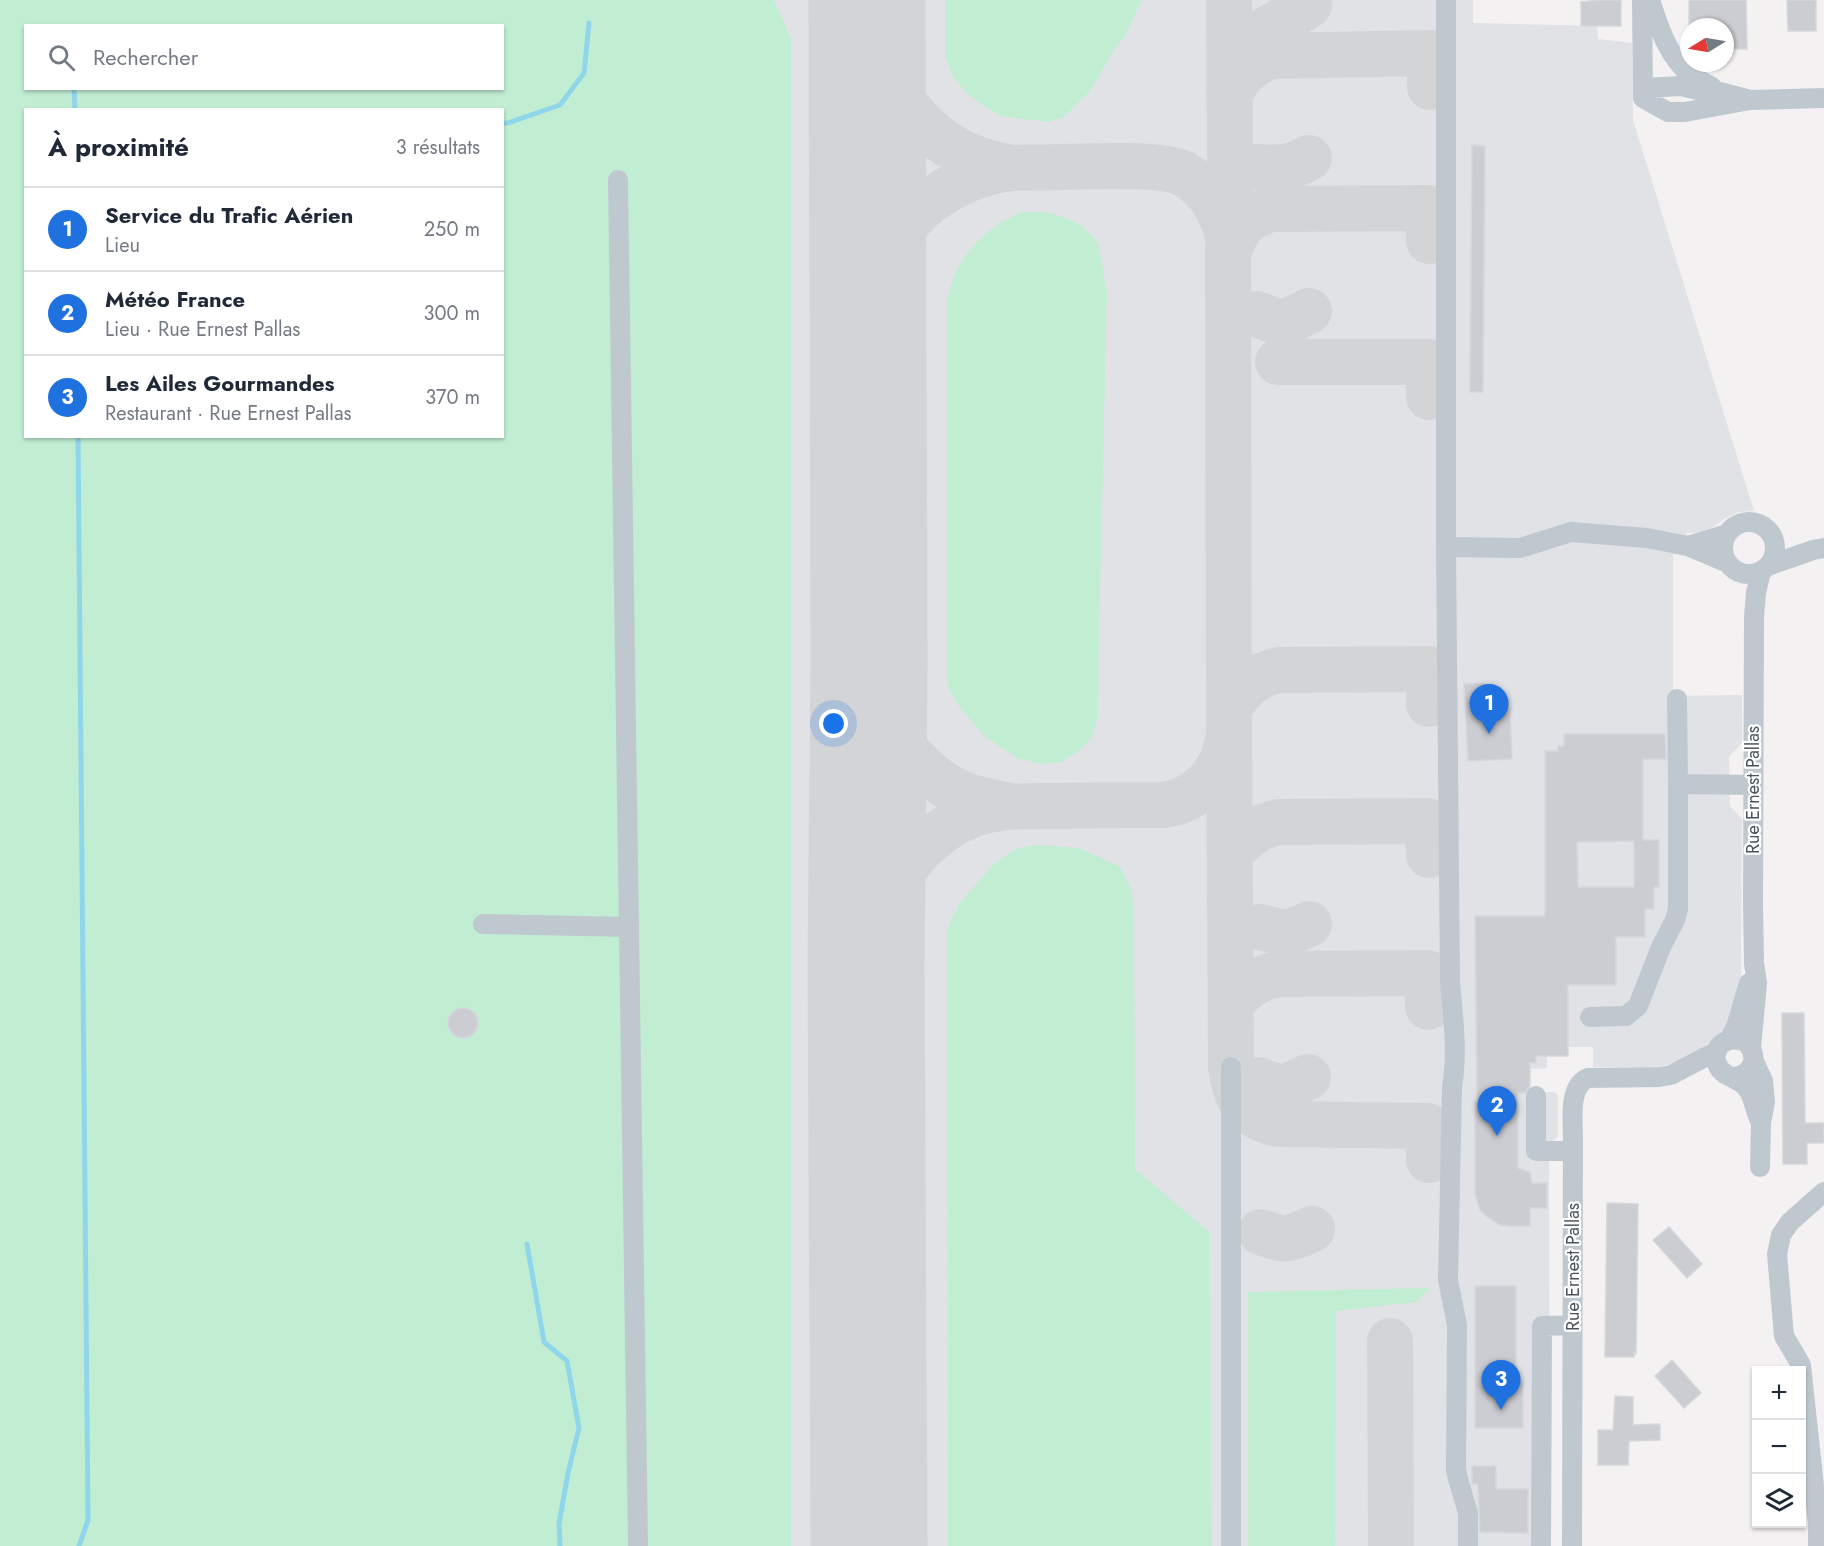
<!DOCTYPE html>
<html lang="fr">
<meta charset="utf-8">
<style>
body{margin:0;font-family:Jost,sans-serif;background:#f2f2f3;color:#1f2937}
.controls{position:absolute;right:18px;bottom:18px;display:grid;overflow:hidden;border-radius:0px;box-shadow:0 2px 4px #0004}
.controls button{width:54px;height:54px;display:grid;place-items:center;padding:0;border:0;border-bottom:2px solid #e0e1e3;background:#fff;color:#1f2937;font:30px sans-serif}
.compass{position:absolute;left:1680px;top:18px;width:54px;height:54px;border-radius:50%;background:#fff;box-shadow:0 2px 4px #0004;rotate:259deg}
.you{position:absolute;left:834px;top:724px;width:21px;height:21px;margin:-15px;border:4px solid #fff;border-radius:50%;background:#1a73e8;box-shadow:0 0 0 9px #1a73e833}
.badge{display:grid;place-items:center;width:39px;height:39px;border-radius:50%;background:#1f71df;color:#fff;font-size:20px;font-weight:700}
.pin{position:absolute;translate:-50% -50px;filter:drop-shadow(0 2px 3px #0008)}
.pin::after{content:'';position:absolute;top:32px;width:21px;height:18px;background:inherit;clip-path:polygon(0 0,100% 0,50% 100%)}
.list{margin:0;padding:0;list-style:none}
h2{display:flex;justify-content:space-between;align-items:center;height:78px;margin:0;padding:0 24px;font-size:26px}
h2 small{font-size:20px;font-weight:400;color:#747a83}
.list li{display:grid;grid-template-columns:39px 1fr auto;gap:18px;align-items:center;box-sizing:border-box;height:84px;padding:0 24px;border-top:2px solid #e0e1e3}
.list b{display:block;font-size:22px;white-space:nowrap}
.list p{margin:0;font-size:20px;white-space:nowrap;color:#747a83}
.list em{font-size:20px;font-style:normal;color:#747a83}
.icon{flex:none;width:33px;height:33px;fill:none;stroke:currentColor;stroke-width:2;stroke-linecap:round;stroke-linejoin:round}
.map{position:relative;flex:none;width:1824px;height:1546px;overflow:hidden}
.search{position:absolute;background:#fff;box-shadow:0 2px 4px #0004;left:24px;top:24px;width:480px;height:66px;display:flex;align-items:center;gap:15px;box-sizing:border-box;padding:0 21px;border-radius:0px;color:#747a83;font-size:22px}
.panel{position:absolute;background:#fff;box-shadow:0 2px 4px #0004;left:24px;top:108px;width:480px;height:330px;border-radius:0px}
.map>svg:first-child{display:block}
</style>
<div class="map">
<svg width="1824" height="1546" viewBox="0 0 1824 1546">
<rect width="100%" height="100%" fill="#f3f1f1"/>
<!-- airport -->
<path fill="#e0e2e5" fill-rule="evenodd" d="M0 0H1473V23L1597 26 1598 39 1632 43 1633 120 1754 511 1738 512 1724 519 1713 527 1701 532 1687 533 1684 556 1673 554V696L1742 695V743L1729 757 1730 806 1742 819 1741 980 1736 1006 1725 1028 1692 1057 1673 1064 1653 1067H1593V1047H1569L1568 1056H1547V1068L1530 1069V1092H1554L1558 1095V1136L1549 1145 1550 1546H0ZM26 26H502V88H26ZM26 110H502V436H26Z"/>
<!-- green -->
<path fill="#c1eed3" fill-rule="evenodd" d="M0 0H774L791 38V1546H0ZM26 26H502V88H26ZM26 110H502V436H26Z
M945 0H1141L1127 33 1116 47 1090 91 1064 117 1048 122 1000 116 968 95 954 78 945 58Z
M1023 212H1045L1066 218 1082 226 1098 243 1107 293 1097 720 1092 737 1080 750 1061 762 1041 764 1017 758 984 736 958 705 949 689 947 679V301C954 259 983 228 1023 212Z
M1037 845 1079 848 1120 867 1132 891 1134 921 1135 1169 1209 1232 1212 1546H948L947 929 959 904 994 864 1016 849Z
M1430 1288 1417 1302 1336 1311 1335 1546H1248V1292Z"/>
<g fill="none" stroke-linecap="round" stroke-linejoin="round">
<!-- stream -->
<path stroke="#90d6ea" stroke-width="5" d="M74 88 75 110
M502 123H508L560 105 584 73 589 23
M78 436 88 1520 79 1546
M527 1244 544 1342 567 1361 579 1428 568 1473 559 1524 560 1546"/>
<!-- taxiway -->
<path stroke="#d3d4d6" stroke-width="46" d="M865 0C871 25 872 47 883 72 887 82 894 90 901 99 932 140 961 159 1012 168
M1229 0 1230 164 1228 252 1229 736 1231 1067C1236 1100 1244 1116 1278 1124L1428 1126 1429 1160
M1257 35 1309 5
M1229 95C1239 75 1250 64 1271 56L1429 53 1430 87
M1256 167C1279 168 1289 169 1309 158
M1228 252C1238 226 1244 219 1270 209L1428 208 1429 241
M867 302C882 263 899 221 936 197 958 182 985 171 1012 168 1027 167 1043 168 1058 167 1086 167 1161 162 1184 174 1209 188 1220 209 1228 235
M1257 314C1284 325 1284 324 1309 311
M1278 362H1429V397
M869 662C873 680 876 698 884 715 899 747 932 783 965 795 980 800 996 803 1010 806
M1230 707C1241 687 1256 675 1279 670L1429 669V704
M1230 853C1244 838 1257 826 1279 822L1428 821 1429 855
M1260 927C1283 933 1288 935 1309 924
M866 965C869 950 871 935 876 920 894 873 933 824 984 811 1009 805 1035 806 1061 806 1094 805 1128 805 1161 805 1197 802 1223 773 1228 739
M1231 1005C1242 988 1258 978 1278 974L1428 973V1007
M1259 1080C1283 1090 1285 1088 1308 1077
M1261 1232C1286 1242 1288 1240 1312 1229
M1390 1341 1391 1546
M869 1516 874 1546"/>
<!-- runway -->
<path stroke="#d3d4d6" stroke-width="117" d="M867 0 869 662 866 965 869 1546"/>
</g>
<!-- building -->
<path fill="#cbcdd3" stroke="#d5d7dc" stroke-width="1.5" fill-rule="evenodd" d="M1598 0H1621V26H1581V2Z
M1689 0H1746L1747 49H1725V27H1689Z
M1787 0H1816V31H1788Z
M1472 145 1485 146 1483 392H1470Z
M1484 683V709L1510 708 1512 759 1468 761 1464 684Z
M1564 734H1665L1666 759H1643V840H1659V887H1654V909H1645V937H1616V985H1568V1056H1536V1063H1530V1086L1525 1093H1518V1168L1530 1172 1532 1183H1547V1208H1530V1226H1511L1500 1225 1486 1216 1480 1210 1475 1194V1101H1477L1475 916H1545V751H1558V746H1564ZM1634 841V887H1578L1577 842Z
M448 1023a15 15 0 1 1 30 0a15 15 0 1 1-30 0Z
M1782 1013H1804L1805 1123H1824V1143H1807V1164H1783Z
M1607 1203 1638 1204 1636 1354 1634 1352V1357H1605Z
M1669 1227 1702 1264 1687 1278 1653 1240Z
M1475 1286H1516V1368L1518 1381H1523V1428H1475Z
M1672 1360 1701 1393 1684 1408 1655 1376Z
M1615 1396 1633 1397V1425L1660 1424V1440L1629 1441 1628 1465H1598V1430H1613Z
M1472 1466H1496V1489H1528V1533L1480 1532 1478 1484H1472Z"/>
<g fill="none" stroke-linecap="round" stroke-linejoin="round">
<!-- minor -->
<path stroke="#bfc8cf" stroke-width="20" d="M1446 0V547L1450 981C1453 1017 1458 1052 1452 1087L1448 1280 1457 1325 1456 1470 1458 1479 1468 1513V1546
M1642 0 1643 98 1668 112H1685L1750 100 1720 92 1702 91 1681 86 1643 88
M1650 0C1659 28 1668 57 1691 75 1698 80 1706 84 1712 87
M1750 100 1824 98
M618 180 638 1546
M1723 548a26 26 0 1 1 52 0a26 26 0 1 1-52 0Z
M1727 534 1688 546 1728 563
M1446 547 1520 548 1571 532 1647 538 1688 546
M1768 566 1813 550 1824 548
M1677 699 1678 784
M483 924 629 927
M1590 1017 1626 1016 1638 1006 1661 947 1675 920 1678 909V784L1752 785
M1729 1040 1736 1027 1749 983
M1751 1048 1757 983 1754 963 1753 905 1754 617 1756 593 1761 571
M1754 1061 1763 1081 1765 1102 1761 1123 1760 1167
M1231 1067V1546
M1735 1077C1753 1074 1759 1057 1747 1043 1730 1033 1708 1046 1718 1066 1724 1078 1739 1077 1747 1088 1754 1097 1755 1112 1761 1123
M1536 1096V1151H1573
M1541 1546 1542 1326 1572 1325
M1572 1546 1573 1139C1573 1121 1568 1086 1588 1078L1659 1077 1671 1075 1717 1051
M1818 1546V1523L1801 1365 1784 1336 1777 1254 1781 1235 1790 1222 1824 1192"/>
</g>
<g text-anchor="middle" stroke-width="4.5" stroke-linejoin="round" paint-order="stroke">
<!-- street labels -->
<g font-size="18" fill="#49545e" stroke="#fff">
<text transform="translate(1753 790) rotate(-90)" y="6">Rue Ernest Pallas</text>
<text transform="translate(1573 1267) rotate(-90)" y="6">Rue Ernest Pallas</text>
</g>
</g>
</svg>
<div class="controls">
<button>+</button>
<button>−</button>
<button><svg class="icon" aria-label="layers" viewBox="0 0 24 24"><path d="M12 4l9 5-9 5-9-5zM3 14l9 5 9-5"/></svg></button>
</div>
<svg class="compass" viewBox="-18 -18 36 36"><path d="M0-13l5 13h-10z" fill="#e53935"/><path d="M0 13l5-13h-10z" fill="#747a83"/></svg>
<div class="you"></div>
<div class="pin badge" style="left:1489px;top:734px">1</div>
<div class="pin badge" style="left:1497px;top:1136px">2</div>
<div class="pin badge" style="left:1501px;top:1410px">3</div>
<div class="search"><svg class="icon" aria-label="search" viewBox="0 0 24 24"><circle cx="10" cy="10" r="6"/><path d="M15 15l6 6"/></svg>Rechercher</div>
<section class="panel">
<h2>À proximité<small>3 résultats</small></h2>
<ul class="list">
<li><span class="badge">1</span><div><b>Service du Trafic Aérien</b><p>Lieu</p></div><em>250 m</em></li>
<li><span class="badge">2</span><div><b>Météo France</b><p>Lieu · Rue Ernest Pallas</p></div><em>300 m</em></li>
<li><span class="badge">3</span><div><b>Les Ailes Gourmandes</b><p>Restaurant · Rue Ernest Pallas</p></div><em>370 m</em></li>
</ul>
</section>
</div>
